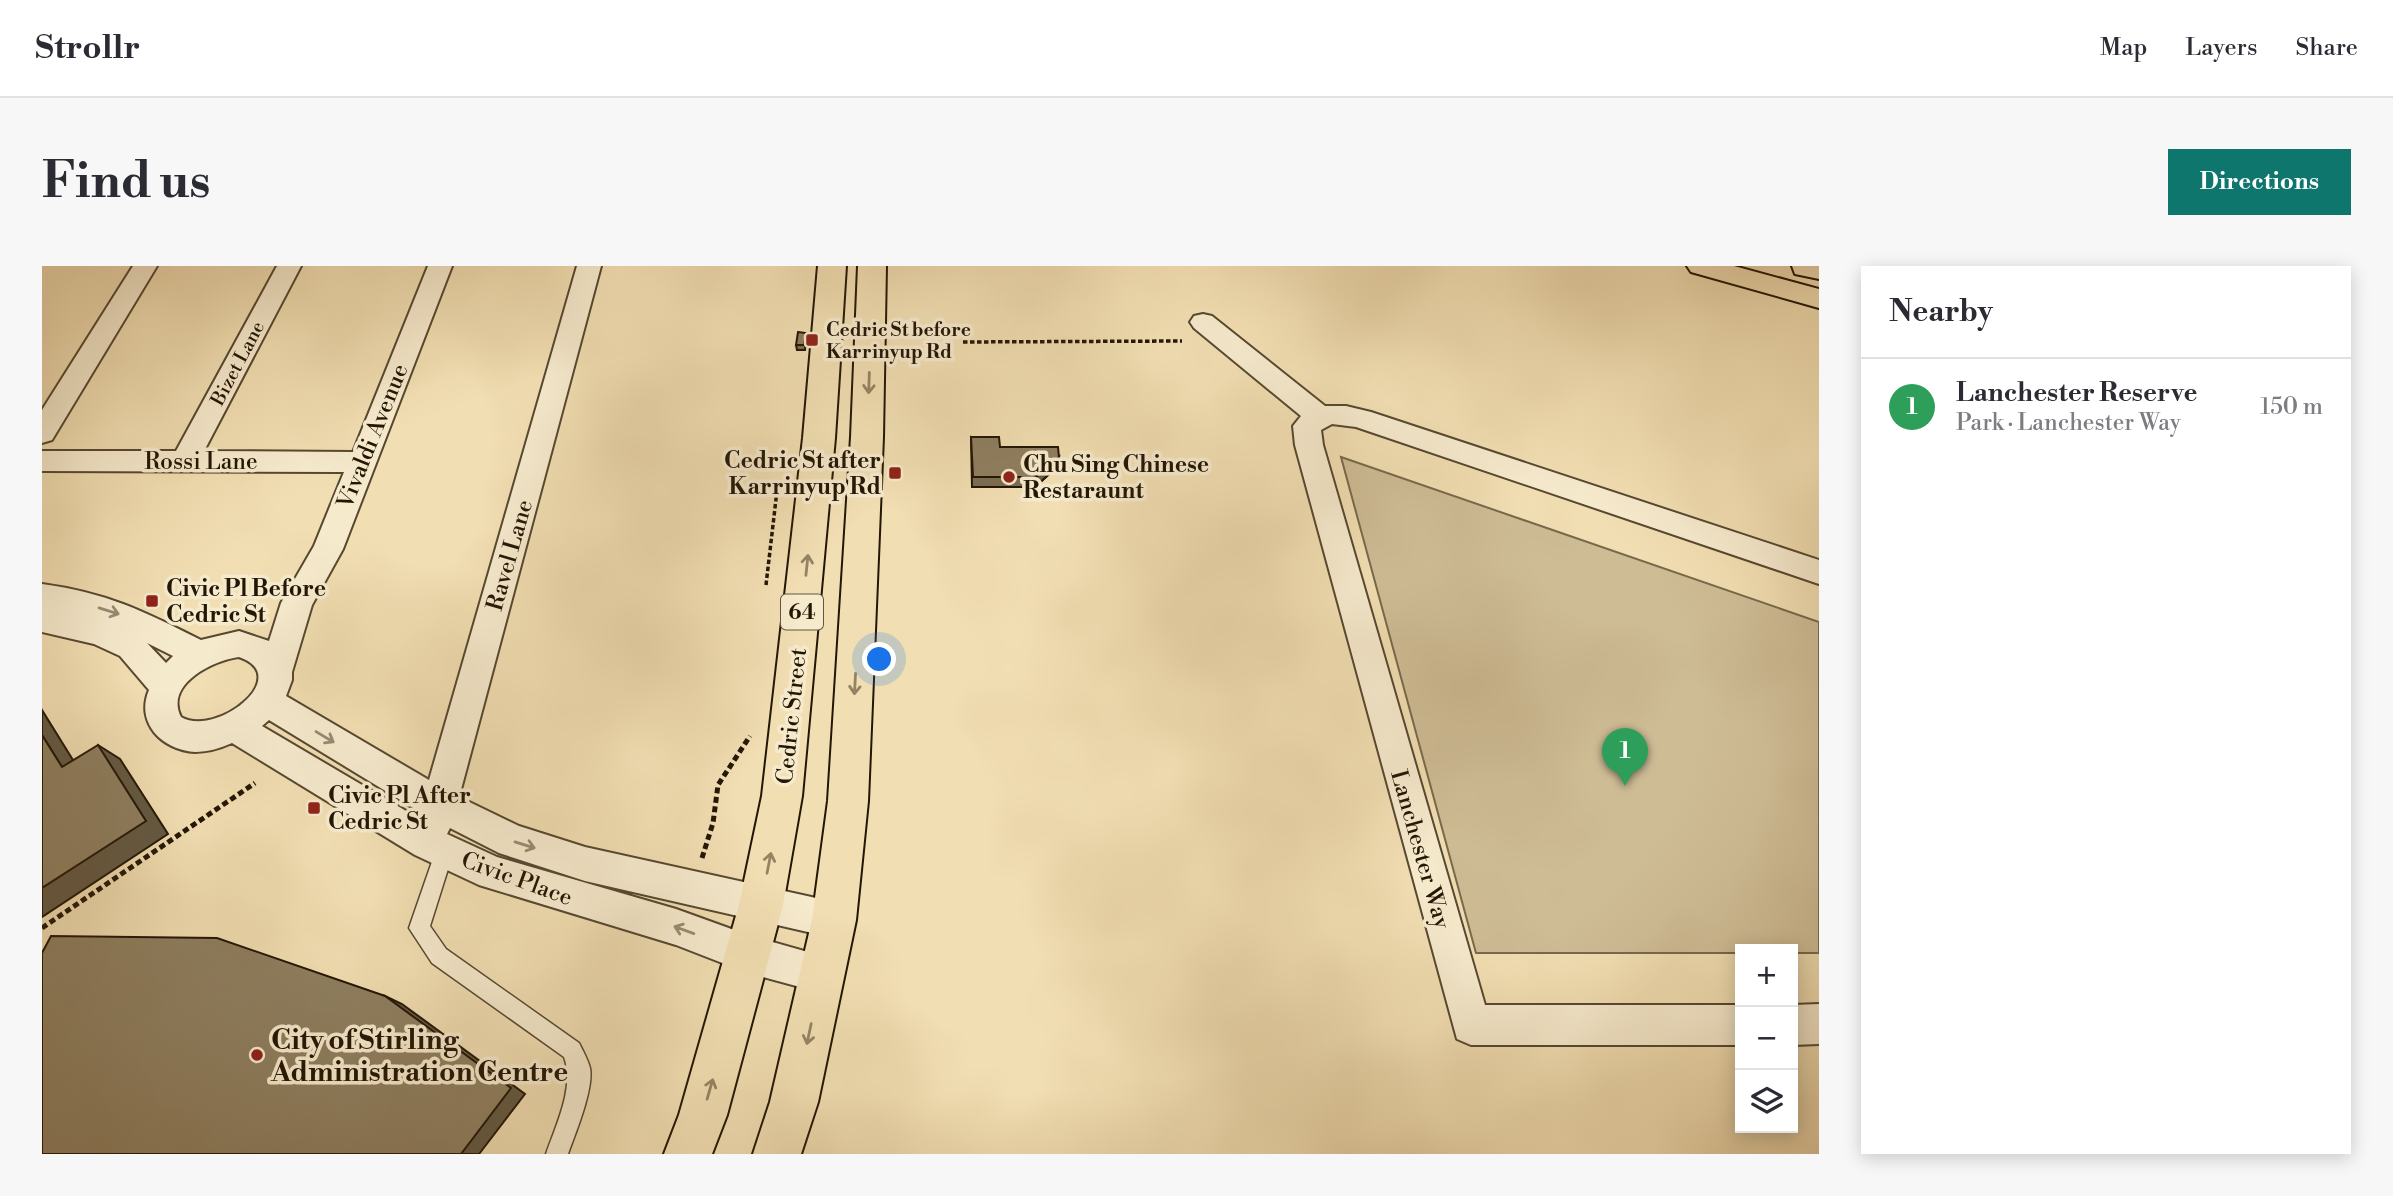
<!DOCTYPE html>
<meta charset="utf-8">
<style>
body{margin:0;font-family:"Libre Bodoni",serif;background:#f7f7f7;color:#2b2b33}
.controls{position:absolute;right:21px;bottom:21px;display:grid;overflow:hidden;border-radius:0px;box-shadow:0 4px 18px #0003}
.controls button{width:63px;height:63px;display:grid;place-items:center;padding:0;border:0;border-bottom:2px solid #e1e1e2;background:#fff;color:#2b2b33;font:35px sans-serif}
.you{position:absolute;left:838px;top:394px;width:24px;height:24px;margin:-18px;border:5px solid #fff;border-radius:50%;background:#1a73e8;box-shadow:0 0 0 10px #1a73e833}
.badge{display:grid;place-items:center;width:46px;height:46px;border-radius:50%;background:#0f766e;color:#fff;font-size:23px;font-weight:700}
.pin{position:absolute;translate:-50% -58px;filter:drop-shadow(0 2px 4px #0008)}
.pin::after{content:'';position:absolute;top:37px;width:24px;height:21px;background:inherit;clip-path:polygon(0 0,100% 0,50% 100%)}
.list{margin:0;padding:0;list-style:none}
h2{display:flex;justify-content:space-between;align-items:center;height:91px;margin:0;padding:0 28px;font-size:30px}
h2 small{font-size:23px;font-weight:400;color:#7c7c81}
.list li{display:grid;grid-template-columns:46px 1fr auto;gap:21px;align-items:center;box-sizing:border-box;height:98px;padding:0 28px;border-top:2px solid #e1e1e2}
.list b{display:block;font-size:26px;white-space:nowrap}
.list p{margin:0;font-size:23px;white-space:nowrap;color:#7c7c81}
.list em{font-size:23px;font-style:normal;color:#7c7c81}
.icon{flex:none;width:38px;height:38px;fill:none;stroke:currentColor;stroke-width:2;stroke-linecap:round;stroke-linejoin:round}
.map{position:relative;flex:none;width:1777px;height:888px;overflow:hidden;border-radius:0px}
header{display:flex;align-items:center;gap:42px;box-sizing:border-box;height:98px;padding:0 35px;background:#fff;border-bottom:2px solid #e1e1e2}
header strong{font-size:33px}
nav{display:flex;gap:38px;margin-inline-start:auto;font-size:24px}
.intro{display:flex;align-items:center;justify-content:space-between;box-sizing:border-box;height:168px;padding:0 42px}
h1{margin:0;font-size:49px}
.button{padding:18px 32px;border-radius:0px;background:#0f766e;color:#fff;font-size:24px;font-weight:700}
main{display:flex;gap:42px;padding:0 42px}
aside{flex:1;background:#fff;border-radius:0px;box-shadow:0 4px 18px #0003}
.map>svg:first-child{display:block}
</style>
<header>
<strong>Strollr</strong>
<nav><a>Map</a><a>Layers</a><a>Share</a></nav>
</header>
<div class="intro"><h1>Find us</h1><a class="button">Directions</a></div>
<main>
<div class="map">
<svg width="1777" height="888" viewBox="0 0 1777 888">
<rect width="100%" height="100%" fill="#f1deb2"/>
<filter id="stains"><feTurbulence type="fractalNoise" baseFrequency=".00286" numOctaves="4"/><feColorMatrix values="0 0 0 0 .2 0 0 0 0 .09 0 0 0 0 .02 0 0 0 .5 -.17"/></filter>
<radialGradient id="worn" r=".72"><stop offset=".6" stop-color="#630" stop-opacity="0"/><stop offset="1" stop-color="#630" stop-opacity=".3"/></radialGradient>
<!-- green -->
<path fill="#cebc95" stroke="#78694d" stroke-width="2" d="M1299 191 1777 356V687H1751V683H1698V687H1434Z"/>
<g fill="none" stroke-linecap="round" stroke-linejoin="round">
<!-- service casing -->
<g stroke="#564830" stroke-width="3">
<path id="service" d="M403 575 410 578 412 584 388 660 404 683 537 777C541 785 546 794 548 802 552 823 533 868 526 888H504C514 859 533 821 522 791L390 697 367 662 394 584 396 578Z"/>
</g>
<!-- minor casing -->
<g stroke="#564830" stroke-width="4">
<path id="minor" d="M91 0H115L10 174 0 177V144Z
M235 0H259L162 185 311 186 386 0H410L301 283 270 339 250 406V414L244 430 387 514 535 0H559L417 531 477 560 543 581 792 636 805 641 811 654 805 667 792 672 543 615 457 587 408 562 405 568 455 591 634 643 706 669 794 694 799 708 794 722 780 727 706 707 634 679 437 619 373 589 190 477C179 482 166 486 153 486 120 484 93 457 107 424L78 390 52 378 0 366V318C66 327 101 345 159 374L197 365 227 375 239 337 272 280 302 206 0 205V185H134ZM105 377 131 390 124 397ZM197 391C253 410 174 472 139 451 122 418 172 394 197 391ZM227 454 378 546 376 552 220 460Z
M1161 48 1170 50 1283 140H1304L1329 146 1777 294V318L1314 161 1290 158 1279 164 1281 179 1443 739H1698V779H1429L1415 773 1253 179 1251 160 1259 150 1152 62 1148 56 1152 50Z
M1777 738V778L1751 779V739Z"/>
</g>
<!-- primary casing -->
<g stroke="#231605" stroke-width="4">
<path id="primary" d="M776 0H804L793 172 760 530 741 639 685 849 670 888H622L637 849 697 639 720 530 761 172Z
M816 0H844L841 171 826 535 814 654 776 836 759 888H711L728 836 770 654 786 535 809 171Z"/>
</g>
<!-- trunk casing -->
<g stroke="#231605" stroke-width="4">
<path id="trunk" d="M1645 0H1692L1777 23V42L1649 6Z
M1750 0H1777V13L1753 8Z"/>
</g>
<!-- path-far1 -->
<path stroke="#231605" stroke-width="3.5" stroke-dasharray="4.5 2.5" stroke-linecap="butt" d="M921 76 1140 75
M724 319 736 216"/>
<!-- path -->
<path stroke="#231605" stroke-width="5" stroke-dasharray="6 3.5" stroke-linecap="butt" d="M660 592 671 557 676 519 708 470
M0 662 213 517"/>
<!-- service -->
<use href="#service" fill="#f6eacd" fill-rule="evenodd"/>
<!-- minor -->
<use href="#minor" fill="#f6eacd" fill-rule="evenodd"/>
<!-- primary -->
<use href="#primary" fill="#f1deb2" fill-rule="evenodd"/>
<!-- trunk -->
<use href="#trunk" fill="#f1deb2" fill-rule="evenodd"/>
</g>
<!-- wall -->
<path fill="#7a6c52" stroke="#231605" stroke-width="2" d="M764 72 763 84H755L754 79Z
M929 171 958 181 1017 191 1015 201 993 221H930Z"/>
<!-- shaded-wall -->
<path fill="#635842" stroke="#231605" stroke-width="2" d="M1017 191 1015 201 993 221 994 211Z
M0 444 44 515 20 501 0 469Z
M56 479 78 493 126 568 0 651V622Z
M343 730 360 738 483 828 437 888H419Z"/>
<!-- building -->
<path fill="#8e7e5f" stroke="#231605" stroke-width="2" d="M756 66 764 67 762 79H754Z
M929 171H957L958 181H1016L1017 191 994 211H931Z
M0 469 20 501 56 479 104 555 0 622Z
M9 670 175 672 343 730 469 822 419 888H0V687Z"/>
<!-- one-way arrows -->
<defs><path id="oneway-shaft" d="M-6 0H5M1.5-3L5.5 0L1.5 3" fill="none" stroke-width="1.6" stroke-linecap="round" stroke-linejoin="round" transform="scale(1.75)"/></defs>
<g stroke="#948464">
<use href="#oneway-shaft" transform="translate(827 117) rotate(92)"/>
<use href="#oneway-shaft" transform="translate(765 299) rotate(-84)"/>
<use href="#oneway-shaft" transform="translate(813 418) rotate(93)"/>
<use href="#oneway-shaft" transform="translate(727 597) rotate(-79)"/>
<use href="#oneway-shaft" transform="translate(767 768) rotate(102)"/>
<use href="#oneway-shaft" transform="translate(668 823) rotate(-74)"/>
</g>
<g stroke="#978b73">
<use href="#oneway-shaft" transform="translate(67 345) rotate(17)"/>
<use href="#oneway-shaft" transform="translate(283 471) rotate(31)"/>
<use href="#oneway-shaft" transform="translate(483 579) rotate(17)"/>
<use href="#oneway-shaft" transform="translate(642 664) rotate(-160)"/>
</g>
<!-- markers -->
<g fill="#8f2418" stroke="#f6eacd" stroke-width="2.5">
<rect x="763" y="67" width="14" height="14" rx="3.5"/>
<rect x="846" y="200" width="14" height="14" rx="3.5"/>
<circle cx="967" cy="211" r="7"/>
<rect x="103" y="328" width="14" height="14" rx="3.5"/>
<rect x="265" y="535" width="14" height="14" rx="3.5"/>
<circle cx="215" cy="789" r="7"/>
</g>
<g text-anchor="middle" stroke-width="7" stroke-linejoin="round" paint-order="stroke">
<!-- far-poi labels -->
<g font-size="19" font-weight="bold" fill="#231605" stroke="#f6eacd" text-anchor="start">
<text x="784" y="70">Cedric St before<tspan x="784" dy="22">Karrinyup Rd</tspan></text>
</g>
<!-- far-street labels -->
<g font-size="19" fill="#231605" stroke="#f6eacd">
<text transform="translate(195 97) rotate(-62)" y="7">Bizet Lane</text>
</g>
<!-- shield labels -->
<rect fill="#f6eacd" stroke="#625641" stroke-width="2" x="739" y="328.5" width="42" height="35" rx="5"/>
<g font-size="21" font-weight="bold" fill="#231605">
<text x="760" y="353">64</text>
</g>
<!-- street labels -->
<g font-size="23" fill="#231605" stroke="#f6eacd">
<text transform="translate(330 170) rotate(-68)" y="8">Vivaldi Avenue</text>
<text x="159" y="203">Rossi Lane</text>
<text transform="translate(467 289) rotate(-74)" y="8">Ravel Lane</text>
<text transform="translate(749 450) rotate(-84)" y="8">Cedric Street</text>
<text transform="translate(1379 583) rotate(74)" y="8">Lanchester Way</text>
<text transform="translate(475 612) rotate(20)" y="8">Civic Place</text>
</g>
<!-- poi labels -->
<g font-size="23" font-weight="bold" fill="#231605" stroke="#f6eacd" text-anchor="start">
<text x="839" y="202" text-anchor="end">Cedric St after<tspan x="839" dy="26">Karrinyup Rd</tspan></text>
<text x="981" y="206">Chu Sing Chinese<tspan x="981" dy="26">Restaraunt</tspan></text>
<text x="124" y="330">Civic Pl Before<tspan x="124" dy="26">Cedric St</tspan></text>
<text x="286" y="537">Civic Pl After<tspan x="286" dy="26">Cedric St</tspan></text>
</g>
<!-- near-poi labels -->
<g font-size="28" font-weight="bold" fill="#231605" stroke="#f6eacd" text-anchor="start">
<text x="229" y="783">City of Stirling<tspan x="229" dy="32">Administration Centre</tspan></text>
</g>
</g>
<rect width="100%" height="100%" filter="url(#stains)"/>
<rect width="100%" height="100%" fill="url(#worn)"/>
</svg>
<div class="controls">
<button>+</button>
<button>−</button>
<button><svg class="icon" aria-label="layers" viewBox="0 0 24 24"><path d="M12 4l9 5-9 5-9-5zM3 14l9 5 9-5"/></svg></button>
</div>
<div class="you"></div>
<div class="pin badge" style="left:1583px;top:520px;background:#2e9e5b">1</div>
</div>
<aside>
<h2>Nearby<small></small></h2>
<ul class="list">
<li><span class="badge" style="background:#2e9e5b">1</span><div><b>Lanchester Reserve</b><p>Park · Lanchester Way</p></div><em>150 m</em></li>
</ul>
</aside>
</main>
